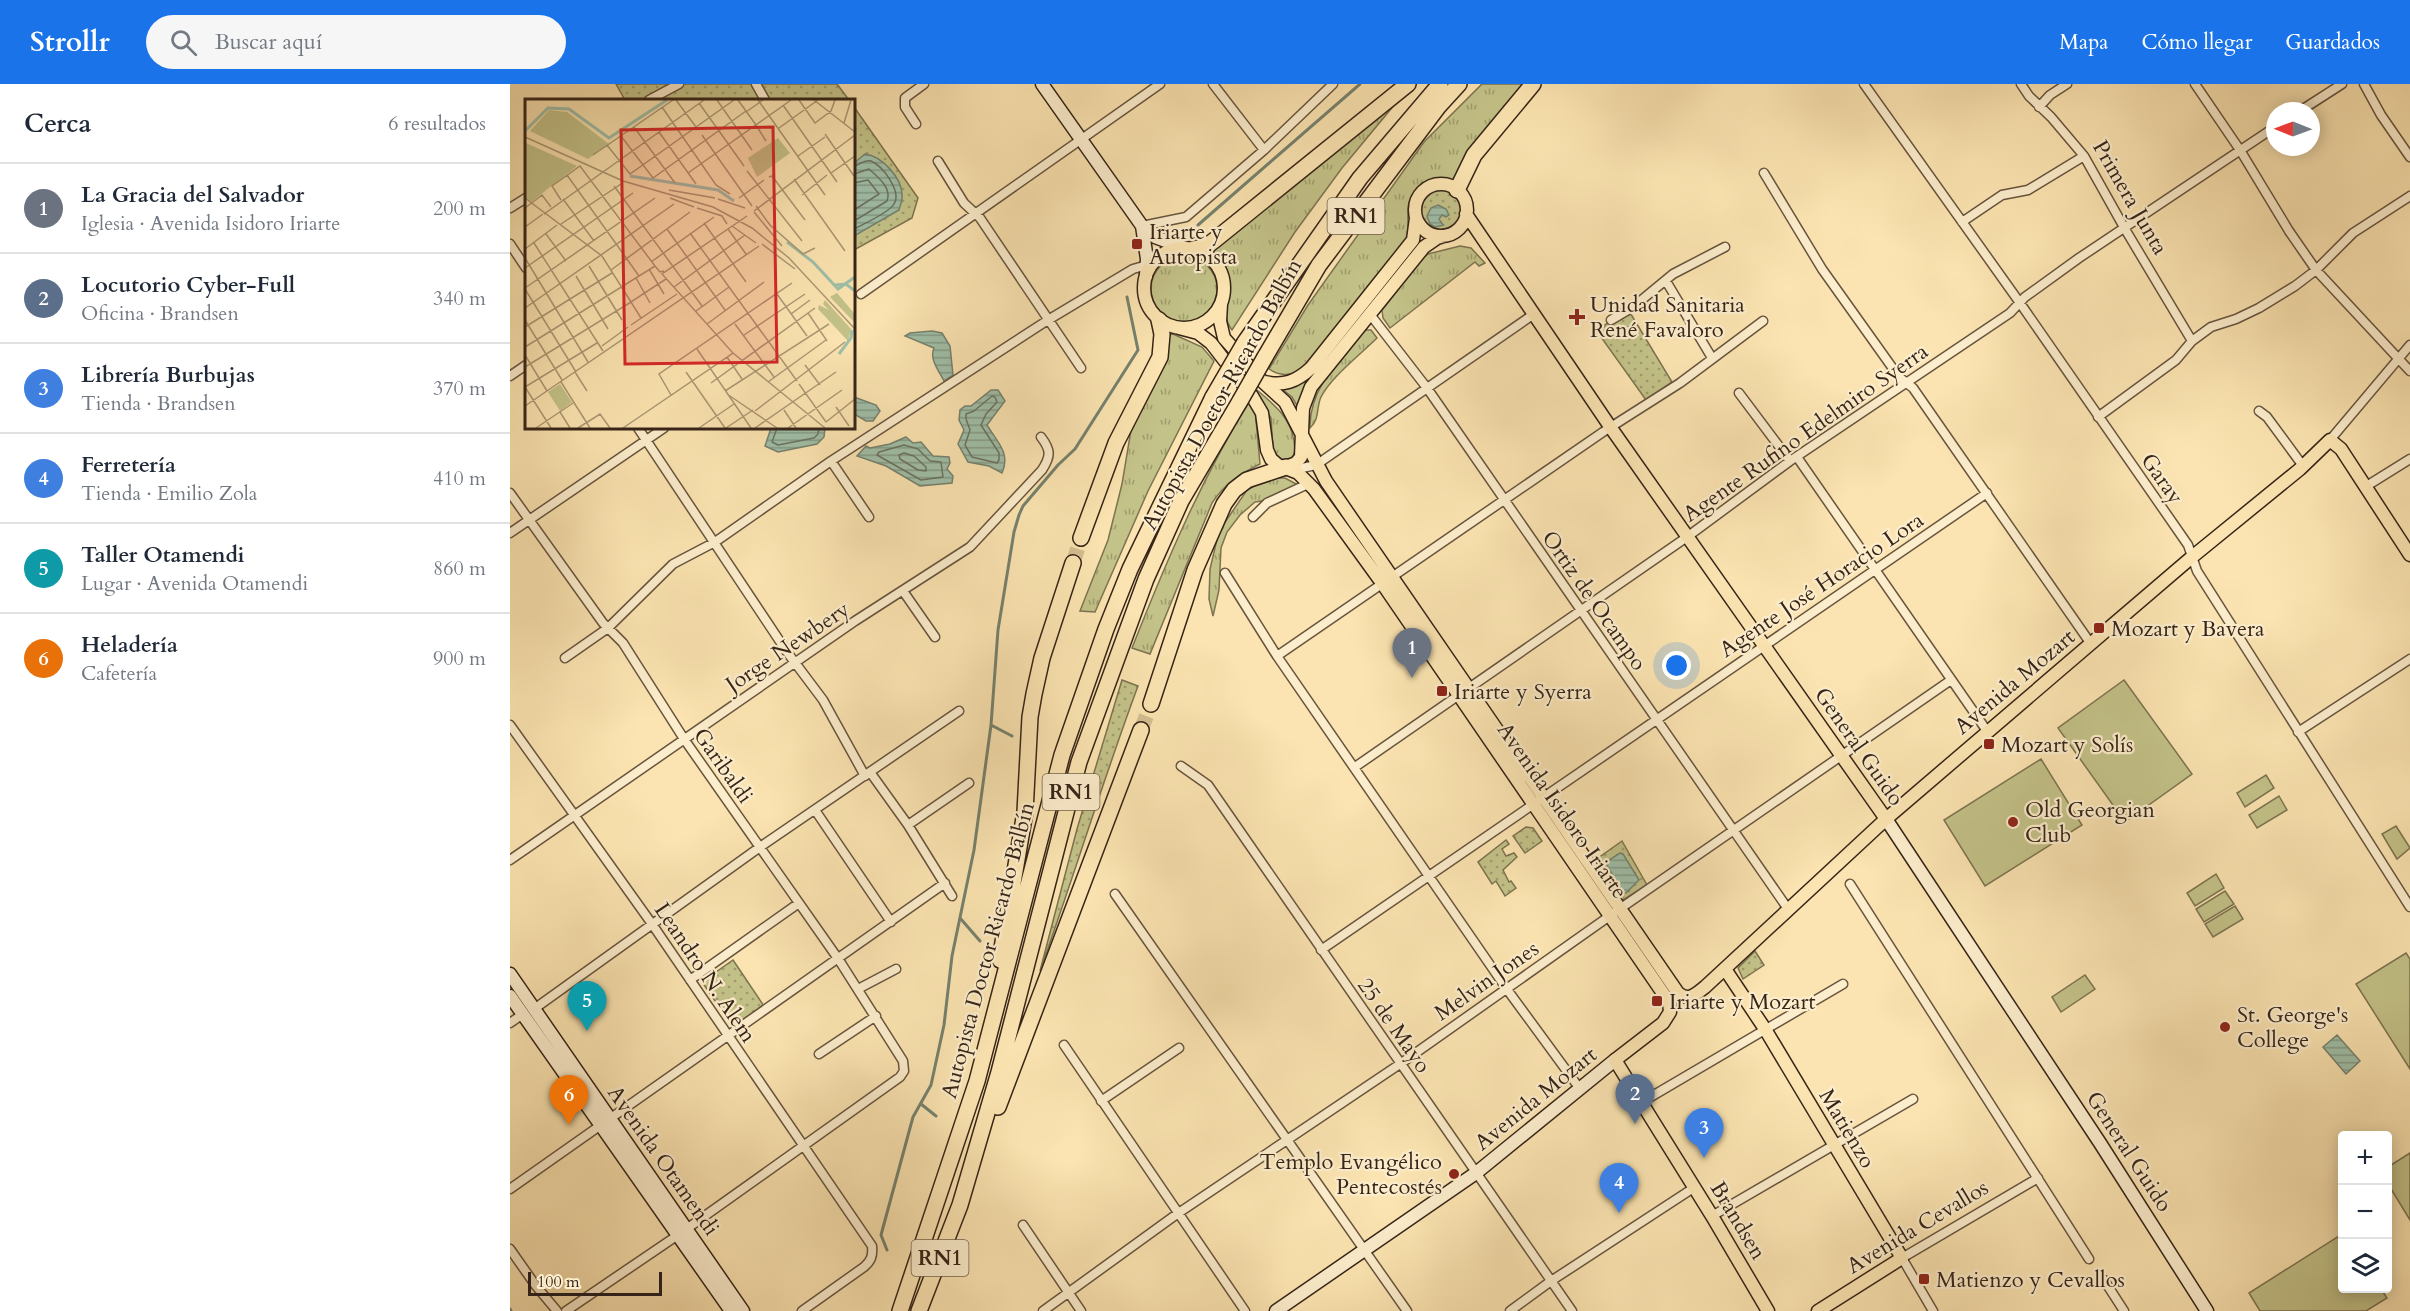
<!DOCTYPE html>
<html lang="es">
<meta charset="utf-8">
<style>
body{margin:0;font-family:Cardo,serif;background:#f6f6f7;color:#1f2937}
.controls{position:absolute;right:18px;bottom:18px;display:grid;overflow:hidden;border-radius:6px;box-shadow:0 3px 15px #0003}
.controls button{width:54px;height:54px;display:grid;place-items:center;padding:0;border:0;border-bottom:2px solid #e0e1e3;background:#fff;color:#1f2937;font:30px sans-serif}
.compass{position:absolute;left:1756px;top:18px;width:54px;height:54px;border-radius:50%;background:#fff;box-shadow:0 3px 15px #0003;rotate:271deg}
.scale{position:absolute;left:18px;bottom:15px;width:134px;box-sizing:border-box;padding-left:6px;border:3px solid #362418;border-top:0;font-size:16px;line-height:21px;white-space:nowrap;color:#362418;-webkit-text-stroke:4px #fcedcc;paint-order:stroke}
.you{position:absolute;left:1167px;top:582px;width:21px;height:21px;margin:-15px;border:4px solid #fff;border-radius:50%;background:#1a73e8;box-shadow:0 0 0 9px #1a73e833}
.badge{display:grid;place-items:center;width:39px;height:39px;border-radius:50%;background:#1a73e8;color:#fff;font-size:20px;font-weight:700}
.pin{position:absolute;translate:-50% -50px;filter:drop-shadow(0 2px 3px #0008)}
.pin::after{content:'';position:absolute;top:32px;width:21px;height:18px;background:inherit;clip-path:polygon(0 0,100% 0,50% 100%)}
.list{margin:0;padding:0;list-style:none}
h2{display:flex;justify-content:space-between;align-items:center;height:78px;margin:0;padding:0 24px;font-size:26px}
h2 small{font-size:20px;font-weight:400;color:#747a83}
.list li{display:grid;grid-template-columns:39px 1fr auto;gap:18px;align-items:center;box-sizing:border-box;height:90px;padding:0 24px;border-top:2px solid #e0e1e3}
.list b{display:block;font-size:22px;white-space:nowrap}
.list p{margin:0;font-size:20px;white-space:nowrap;color:#747a83}
.list em{font-size:20px;font-style:normal;color:#747a83}
.icon{flex:none;width:33px;height:33px;fill:none;stroke:currentColor;stroke-width:2;stroke-linecap:round;stroke-linejoin:round}
.map{position:relative;flex:none;width:1900px;height:1227px;overflow:hidden}
header{display:flex;align-items:center;gap:36px;box-sizing:border-box;height:84px;padding:0 30px;background:#1a73e8;color:#fff}
header strong{font-size:28px}
nav{display:flex;gap:33px;margin-inline-start:auto;font-size:21px}
.search{width:420px;height:54px;background:#f6f6f7;display:flex;align-items:center;gap:15px;box-sizing:border-box;padding:0 21px;border-radius:33px;color:#747a83;font-size:22px}
main{display:flex}
aside{flex:1;background:#fff}
.map>svg:first-child{display:block}
</style>
<header>
<strong>Strollr</strong>
<div class="search"><svg class="icon" aria-label="search" viewBox="0 0 24 24"><circle cx="10" cy="10" r="6"/><path d="M15 15l6 6"/></svg>Buscar aquí</div>
<nav><a>Mapa</a><a>Cómo llegar</a><a>Guardados</a></nav>
</header>
<main>
<aside>
<h2>Cerca<small>6 resultados</small></h2>
<ul class="list">
<li><span class="badge" style="background:#6b7280">1</span><div><b>La Gracia del Salvador</b><p>Iglesia · Avenida Isidoro Iriarte</p></div><em>200 m</em></li>
<li><span class="badge" style="background:#5c6f8a">2</span><div><b>Locutorio Cyber-Full</b><p>Oficina · Brandsen</p></div><em>340 m</em></li>
<li><span class="badge" style="background:#3f7fe0">3</span><div><b>Librería Burbujas</b><p>Tienda · Brandsen</p></div><em>370 m</em></li>
<li><span class="badge" style="background:#3f7fe0">4</span><div><b>Ferretería</b><p>Tienda · Emilio Zola</p></div><em>410 m</em></li>
<li><span class="badge" style="background:#0f9aa8">5</span><div><b>Taller Otamendi</b><p>Lugar · Avenida Otamendi</p></div><em>860 m</em></li>
<li><span class="badge" style="background:#e8710a">6</span><div><b>Heladería</b><p>Cafetería</p></div><em>900 m</em></li>
</ul>
</aside>
<div class="map">
<svg width="1900" height="1227" viewBox="0 0 1900 1227">
<defs>
<pattern id="grass-tufts" width="24" height="20" patternUnits="userSpaceOnUse" patternTransform="scale(1.5)"><rect width="24" height="20" fill="#c3c288"/><path d="M3 7l-1-3M5 7V3M7 7l1-3M15 17l-1-3M17 17v-4M19 17l1-3" fill="none" stroke="#9f9d6e"/></pattern>
<pattern id="park-dots" width="8" height="8" patternUnits="userSpaceOnUse" patternTransform="scale(1.5)"><rect width="8" height="8" fill="#c3c288"/><path d="M2 2h.1M6 6h.1" fill="none" stroke="#9f9d6e" stroke-width="1.8" stroke-linecap="round"/></pattern>
<pattern id="water-rules" width="6" height="5" patternUnits="userSpaceOnUse" patternTransform="scale(1.5)"><rect width="6" height="5" fill="#9fbfa8"/><path d="M0 2.5h6" fill="none" stroke="#829b88"/></pattern>
</defs>
<rect width="100%" height="100%" fill="#fbe4b1"/>
<filter id="stains"><feTurbulence type="fractalNoise" baseFrequency=".00333" numOctaves="4"/><feColorMatrix values="0 0 0 0 .2 0 0 0 0 .09 0 0 0 0 .02 0 0 0 .5 -.17"/></filter>
<radialGradient id="worn" r=".72"><stop offset=".6" stop-color="#630" stop-opacity="0"/><stop offset="1" stop-color="#630" stop-opacity=".3"/></radialGradient>
<!-- grass -->
<path fill="url(#grass-tufts)" stroke="#7c7350" stroke-width="1.5" d="M972 0H1019L946 93 941 97C922 95 899 103 898 125 897 137 900 147 895 158L795 282C783 291 772 294 759 285L798 221 914 58Z
M900 2 832 84 785 148 722 246C702 219 739 195 699 166Z
M950 162 961 164 975 179 969 182 965 178 880 244 873 234 872 226 912 175 918 170Z
M641 205a33 33 0 1 1 66 0a33 33 0 1 1-66 0Z
M854 246H861L867 254C851 270 821 293 811 313 806 324 810 335 800 344 799 304 830 275 854 246Z
M663 250 692 263 704 277 638 407 585 528 570 527 598 456 612 400 621 346 659 251Z
M805 287 796 301 789 325 782 313 772 305 784 303Z
M740 300C759 317 780 330 784 357 785 365 786 369 781 375L773 377 768 375 763 367 761 334Z
M741 315 745 325 750 380C730 390 715 399 702 419L640 570 622 564C656 478 692 393 741 315Z
M760 394H775L790 402 758 416 745 418 730 431 717 448 711 464 709 506 703 532 699 515 700 485 709 447 737 406Z"/>
<!-- park -->
<path fill="url(#park-dots)" stroke="#7c7350" stroke-width="1.5" d="M106 0H327L339 16H115Z
M344 23 408 114 402 134 344 166Z
M908 126a22 22 0 1 1 44 0a22 22 0 1 1-44 0Z
M1119 227 1162 298 1136 316 1086 246Z
M612 596 628 602C593 696 564 792 530 887L567 745Z
M1016 743 1023 744 1032 757 1015 769 1003 752Z
M996 756 999 760 992 765 996 772 1004 769 1007 773 993 786 999 798 1001 797 1006 804 995 812 986 797 982 800 968 778Z
M1112 757 1137 801 1113 816 1107 812 1084 777Z
M1245 867 1254 881 1233 895 1228 884Z
M223 876 254 922 223 943 192 898Z"/>
<!-- pitch -->
<path fill="#c3c288" stroke="#7c7350" stroke-width="1.5" d="M1614 596 1682 690 1615 738 1548 644Z
M1531 675 1572 741 1475 802 1434 736Z
M1756 691 1764 704 1735 723 1727 709Z
M1769 712 1777 726 1747 744 1739 731Z
M1886 742 1900 764 1887 775 1872 750Z
M1706 790 1714 804 1685 822 1677 809Z
M1715 807 1724 820 1694 838 1686 825Z
M1725 822 1733 835 1703 853 1695 840Z
M1896 869 1900 875V985L1846 900Z
M1575 891 1585 905 1551 928 1542 913Z
M1900 1069V1136L1878 1100V1083Z
M1832 1150V1204L1871 1205 1877 1214 1856 1227H1750L1739 1209Z"/>
<!-- water -->
<path fill="url(#water-rules)" stroke="#75816e" stroke-width="1.5" d="M355 70C372 72 392 94 392 111 393 116 390 121 389 126L344 152V79Z
M928 121 936 125 939 131 936 133 932 131 929 135 933 141 925 143 920 140 917 132 921 124Z
M422 247 432 249 440 262 443 291 434 297C429 287 419 275 424 264L395 252 400 249Z
M481 306H488L495 317 477 341C487 358 501 369 492 389L479 382 458 378 448 360 454 346 449 336 450 326 455 322H461Z
M344 313 366 321 370 327 363 337H356L346 331 344 332Z
M261 344H315L314 353 307 360 268 368 255 362Z
M396 353 403 359 411 358 423 372 439 373 440 379 437 385 443 392 442 399 410 402 376 382 347 372 356 362 360 364 380 360Z
M1110 769 1113 770 1129 796 1116 809H1113L1097 781 1099 776Z
M1827 951 1850 977 1836 990 1813 963Z"/>
<g fill="none" stroke-linecap="round" stroke-linejoin="round">
<!-- shore -->
<path stroke="#6a7260" stroke-width="1.5" d="M344 82C349 81 355 75 361 77 373 82 392 108 384 120 379 129 353 140 344 145
M344 90 359 85C368 93 382 104 377 117L344 137
M344 99 358 96 369 110 344 126
M482 312 485 313 487 318 476 330 471 341 489 369V376L487 379 462 373 455 361 460 346 456 335V330L464 327Z
M267 344 262 358 268 361 304 354 308 350 309 344
M394 361 408 365 420 377 431 378 433 393 411 396 367 371 369 368Z
M394 369 404 372 416 383V387L408 386 390 375 389 371Z"/>
<!-- stream -->
<path stroke="#75816e" stroke-width="3" d="M688 141 850 0
M481 641 502 652
M450 834 470 857
M411 1020 426 1032
M377 1166 371 1151 403 1033 421 1001 434 941 442 872 464 766 481 641 488 546 504 448 509 431 513 422 548 381 565 365 628 266 617 213
M0 1225 1 1227"/>
<!-- highway-tunnel -->
<path stroke="#d4be92" stroke-width="15" stroke-dasharray="15 8" stroke-linecap="butt" d="M563 479 571 454
M631 646 641 620"/>
<!-- street casing -->
<g stroke="#67543e" stroke-width="11">
<path id="street" d="M246 0 255 16
M703 0 754 66
M1354 0 1510 219 1678 461 1687 487 1900 823
M1511 0 1519 12 1541 33 1574 72 1615 145 1682 257
M1685 0 1730 66 1779 147 1806 186 1900 287
M1854 0 1871 31 1900 73
M139 16 169 0
M1529 23 1540 11 1557 0
M1790 27 1832 0
M406 40 395 23V14L414 0
M428 77 454 119 470 134 571 284
M1254 89 1312 185 1389 293 1403 304 1581 560
M0 124 16 114
M1452 138 1492 111 1518 106 1574 72
M632 142 676 133 754 66 823 0
M0 160 16 184
M1156 197 1202 274
M351 210 650 0
M859 229 917 304 1278 825
M1101 236 1123 223 1163 190 1215 163
M0 292 16 281
M1229 309 1280 377
M1749 327 1757 333 1793 382
M1588 333 1666 276 1682 257 1701 243 1726 235 1749 224 1785 202 1806 186 1843 149 1900 112
M128 344 277 568 313 616 355 692
M1820 356 1900 261
M1287 373 1477 647
M321 377 359 433
M783 386 806 381 1024 230
M1855 403 1900 375
M0 409 93 539 113 559 174 655 329 876 393 977 394 987 390 993 168 1151 56 1227
M743 433 757 419 800 399
M0 449 154 344
M715 489 767 572 996 904 1070 1005
M393 507 425 553
M767 572 1093 348 1170 299 1253 237
M55 574 98 544 163 480 205 458 321 377 538 236 623 185 637 181
M0 641 142 840 362 1162C363 1172 361 1177 354 1183L292 1227
M1788 648 1900 575
M671 682 698 701 1062 1227
M845 683 1177 453 1280 377 1500 229 1515 213 1569 174 1765 43
M360 688 398 741 442 812
M305 726 381 838
M398 741 459 699
M0 776 345 537 460 463 532 386C541 372 541 366 531 353
M1340 800 1579 1175
M605 810 897 1227
M811 866 1477 409
M180 896 289 819
M348 905 386 885
M24 925 250 763 449 627
M0 939 13 930
M554 961 735 1227
M309 970 366 932
M591 1017 669 964
M1132 1018 1333 900
M0 1105 435 799
M1202 1132 1403 1015
M513 1141 571 1227
M0 1165 26 1202 47 1227
M1594 1196 1614 1227
M533 1227 667 1130 890 980 1111 824 1441 596
M1000 1227 1041 1197 1185 1103
M1423 1227 1392 1174 1528 1094"/>
</g>
<!-- secondary casing -->
<g stroke="#362418" stroke-width="15">
<path id="secondary" d="M532 0 632 142 645 153 675 164
M632 142 637 175 636 192
M1376 735 1590 1059 1697 1227
M0 890 233 1227
M0 912 221 1227
M766 1227 966 1089 1105 976"/>
</g>
<!-- primary casing -->
<g stroke="#362418" stroke-width="15">
<path id="primary" d="M905 126a26 26 0 1 1 52 0a26 26 0 1 1-52 0Z
M956 130 1101 344 1376 735
M634 204a40 40 0 1 1 80 0a40 40 0 1 1-80 0Z
M711 220 710 237 714 254 753 298 775 318 816 397 1168 909C1179 918 1186 910 1195 903L1376 735 1682 473 1790 385 1820 356 1831 365 1900 471
M669 244 688 249 701 259 742 312 752 329 757 366 761 375 768 381 788 389 804 405 872 499 1159 918 1160 928 1153 939 1105 976 1202 1132 1258 1227
M754 298C774 302 786 298 801 284L903 156 906 134
M776 383 786 379 791 373 793 324 801 303 914 163 927 154 938 151
M1215 885 1255 945 1392 1174 1308 1227"/>
</g>
<!-- highway casing -->
<g stroke="#362418" stroke-width="18">
<path id="highway" d="M947 106 964 71 1023 0
M683 165 697 162 706 155 898 0
M735 258 850 94 930 0
M755 273 809 181 928 23 949 0
M571 454 606 359 650 273 652 250 649 236
M641 620 685 486 714 420 724 406 737 396 776 383
M490 876 515 728 520 633 524 610 532 574 563 479
M488 1023 631 646
M390 1227 467 997 552 671 596 545 620 485 703 313
M409 1227 450 1121 489 988 569 678 636 495 671 417 730 317"/>
</g>
<!-- street -->
<use href="#street" stroke="#fcedcc" stroke-width="8"/>
<!-- secondary -->
<use href="#secondary" stroke="#fcedcc" stroke-width="12"/>
<!-- primary -->
<use href="#primary" stroke="#fbe4b1" stroke-width="12"/>
<!-- highway -->
<use href="#highway" stroke="#fbe4b1" stroke-width="15"/>
<!-- highway-bridge casing -->
<g stroke="#362418" stroke-width="18" stroke-linecap="butt">
<path id="highway-bridge" d="M703 313 735 258
M730 317 755 273"/>
</g>
<!-- highway-bridge -->
<use href="#highway-bridge" stroke="#fbe4b1" stroke-width="15"/>
</g>
<!-- markers -->
<g fill="#8f2418" stroke="#fcedcc" stroke-width="2">
<rect x="621" y="154" width="12" height="12" rx="3"/>
<path d="M1064 224h6v6h6v6h-6v6h-6v-6h-6v-6h6z"/>
<rect x="1583" y="538" width="12" height="12" rx="3"/>
<rect x="926" y="601" width="12" height="12" rx="3"/>
<rect x="1473" y="654" width="12" height="12" rx="3"/>
<circle cx="1503" cy="738" r="6"/>
<rect x="1141" y="911" width="12" height="12" rx="3"/>
<circle cx="1715" cy="943" r="6"/>
<circle cx="944" cy="1090" r="6"/>
<rect x="1408" y="1189" width="12" height="12" rx="3"/>
</g>
<g text-anchor="middle" stroke-width="4.5" stroke-linejoin="round" paint-order="stroke">
<!-- shield labels -->
<g fill="#fcedcc" stroke="#71604e" stroke-width="1.5">
<rect x="817.5" y="114" width="57" height="36" rx="4.5"/>
<rect x="532.5" y="690" width="57" height="36" rx="4.5"/>
<rect x="401.5" y="1156" width="57" height="36" rx="4.5"/>
</g>
<g font-size="21" font-weight="bold" fill="#362418">
<text x="846" y="139">RN1</text>
<text x="561" y="715">RN1</text>
<text x="430" y="1181">RN1</text>
</g>
<!-- street labels -->
<g font-size="22" fill="#362418" stroke="#fcedcc">
<text transform="translate(1621 113) rotate(60)" y="8">Primera Junta</text>
<text transform="translate(711 310) rotate(-61)" y="8">Autopista Doctor Ricardo Balbín</text>
<text transform="translate(1295 348) rotate(-35)" y="8">Agente Rufino Edelmiro Syerra</text>
<text transform="translate(1653 394) rotate(55)" y="8">Garay</text>
<text transform="translate(1311 500) rotate(-34)" y="8">Agente José Horacio Lora</text>
<text transform="translate(1085 516) rotate(55)" y="8">Ortiz de Ocampo</text>
<text transform="translate(277 562) rotate(-34)" y="8">Jorge Newbery</text>
<text transform="translate(1504 597) rotate(-40)" y="8">Avenida Mozart</text>
<text transform="translate(1350 662) rotate(55)" y="8">General Guido</text>
<text transform="translate(214 681) rotate(55)" y="8">Garibaldi</text>
<text transform="translate(1053 726) rotate(55)" y="8">Avenida Isidoro Iriarte</text>
<text transform="translate(477 866) rotate(-75)" y="8">Autopista Doctor Ricardo Balbín</text>
<text transform="translate(196 888) rotate(56)" y="8">Leandro N. Alem</text>
<text transform="translate(976 896) rotate(-35)" y="8">Melvin Jones</text>
<text transform="translate(885 941) rotate(55)" y="8">25 de Mayo</text>
<text transform="translate(1025 1014) rotate(-39)" y="8">Avenida Mozart</text>
<text transform="translate(1338 1044) rotate(59)" y="8">Matienzo</text>
<text transform="translate(1620 1067) rotate(57)" y="8">General Guido</text>
<text transform="translate(154 1076) rotate(55)" y="8">Avenida Otamendi</text>
<text transform="translate(1229 1136) rotate(59)" y="8">Brandsen</text>
<text transform="translate(1407 1142) rotate(-31)" y="8">Avenida Cevallos</text>
</g>
<!-- poi labels -->
<g font-size="22" fill="#362418" stroke="#fcedcc" text-anchor="start">
<text x="639" y="155">Iriarte y<tspan x="639" dy="25">Autopista</tspan></text>
<text x="1080" y="228">Unidad Sanitaria<tspan x="1080" dy="25">René Favaloro</tspan></text>
<text x="1601" y="552">Mozart y Bavera</text>
<text x="944" y="615">Iriarte y Syerra</text>
<text x="1491" y="668">Mozart y Solís</text>
<text x="1515" y="733">Old Georgian<tspan x="1515" dy="25">Club</tspan></text>
<text x="1159" y="925">Iriarte y Mozart</text>
<text x="1727" y="938">St. George's<tspan x="1727" dy="25">College</tspan></text>
<text x="932" y="1085" text-anchor="end">Templo Evangélico<tspan x="932" dy="25">Pentecostés</tspan></text>
<text x="1426" y="1203">Matienzo y Cevallos</text>
</g>
</g>
<!-- overview -->
<g transform="translate(15 15)">
<rect width="330" height="330" fill="#fbe4b1"/>
<path d="M312 194 329 214 330 224 305 198ZM300 201 326 230 323 242 293 210 294 206 304 211 298 205Z" fill="#c3c288"/>
<path d="M253 39 265 54 232 78 223 59Z" fill="#c3c288"/>
<path d="M24 11 42 13 84 45 63 60 5 32ZM1 44 52 67 6 103 0 98ZM35 285 47 303 35 312 23 293Z" fill="#c3c288"/>
<path fill="none" stroke="#9fbfa8" stroke-width="3" d="M1 31 23 9 44 10 84 39 142 1M105 77 193 91 209 102M262 143 288 163 313 190 330 178M310 186 321 185 330 192M314 255 326 239 327 231"/>
<path fill="none" stroke="#ac9774" stroke-width="1.5" d="M151 1 171 28M192 1 227 51M213 1 231 26M233 1 300 96M274 1 290 24 306 12 310 1M289 1 330 33M174 4 219 67M258 6 312 83M137 8 191 86 205 95M221 13 238 1M319 24 326 1M231 26 241 42M109 28 150 84M254 29 293 1M134 33 171 85M300 35 329 77M177 36 227 107M96 37 128 79 221 12M0 38 98 82 188 108 227 129 264 159 330 230M82 46 105 75 209 1M68 56 148 1M273 57 300 38M222 72 277 142M163 74 266 1M306 74 330 57M42 76 114 177M244 78 247 77 280 121M269 80 320 152M89 87 177 207M144 91 190 99M277 96 302 76M0 99 77 157 106 203 141 180M145 99 169 108M214 99 239 81M38 100 69 142M193 100 220 109M36 101 27 87 55 67 130 167M231 107 245 126 278 155 290 149M0 109 17 96 26 108M172 109 197 117 202 125M229 112 330 36M229 113 257 147M19 115 179 1M179 124 221 183M36 125 96 85M207 127 231 144M0 128 18 115M142 130 200 211M203 130 221 155M165 134 272 282M21 135 41 162M9 144 78 252M237 145 270 170M0 150 32 126M0 159 63 263M126 163 189 118M64 167 97 221M0 169 108 94M124 170 139 195M86 171 165 113M51 177 83 230M111 179 125 204M149 188 220 136M0 189 130 99M0 190 51 273M252 195 282 237M0 209 149 105M171 212 204 188M283 214 302 242M266 215 285 201M0 221 37 281M182 225 239 183M210 225 249 278M106 226 152 195M0 228 87 174M219 236 280 195M77 247 103 228M0 248 130 167 135 173 139 172M172 250 226 329M208 254 300 329M0 256 22 292M202 258 217 280M280 266 295 286M0 268 106 203 116 219M50 273 62 292M161 273 200 329M36 283 65 329M243 283 301 241M186 284 290 209M274 285 301 323M0 288 72 244M0 288 26 329M200 292 304 225M202 295 252 329M146 296 134 275 267 184M0 307 234 147M311 308 324 327M259 311 271 329M230 312 320 243M35 313 45 329M301 323 330 300M11 329 48 304M53 329 75 315 85 329M98 329 208 254 137 175 222 117M174 329 209 305M201 329 228 311M230 329 311 273M263 329 317 291"/>
<path fill="#d62828" fill-opacity="0.15" stroke="#d62828" stroke-width="3" d="M248 28 252 263 100 265 96 31Z"/>
<rect width="330" height="330" fill="none" stroke="#362418" stroke-width="3"/>
</g>
<rect width="100%" height="100%" filter="url(#stains)"/>
<rect width="100%" height="100%" fill="url(#worn)"/>
</svg>
<div class="controls">
<button>+</button>
<button>−</button>
<button><svg class="icon" aria-label="layers" viewBox="0 0 24 24"><path d="M12 4l9 5-9 5-9-5zM3 14l9 5 9-5"/></svg></button>
</div>
<svg class="compass" viewBox="-18 -18 36 36"><path d="M0-13l5 13h-10z" fill="#e53935"/><path d="M0 13l5-13h-10z" fill="#747a83"/></svg>
<div class="scale">100 m</div>
<div class="you"></div>
<div class="pin badge" style="left:902px;top:594px;background:#6b7280">1</div>
<div class="pin badge" style="left:1125px;top:1040px;background:#5c6f8a">2</div>
<div class="pin badge" style="left:1194px;top:1074px;background:#3f7fe0">3</div>
<div class="pin badge" style="left:1109px;top:1129px;background:#3f7fe0">4</div>
<div class="pin badge" style="left:77px;top:947px;background:#0f9aa8">5</div>
<div class="pin badge" style="left:59px;top:1041px;background:#e8710a">6</div>
</div>
</main>
